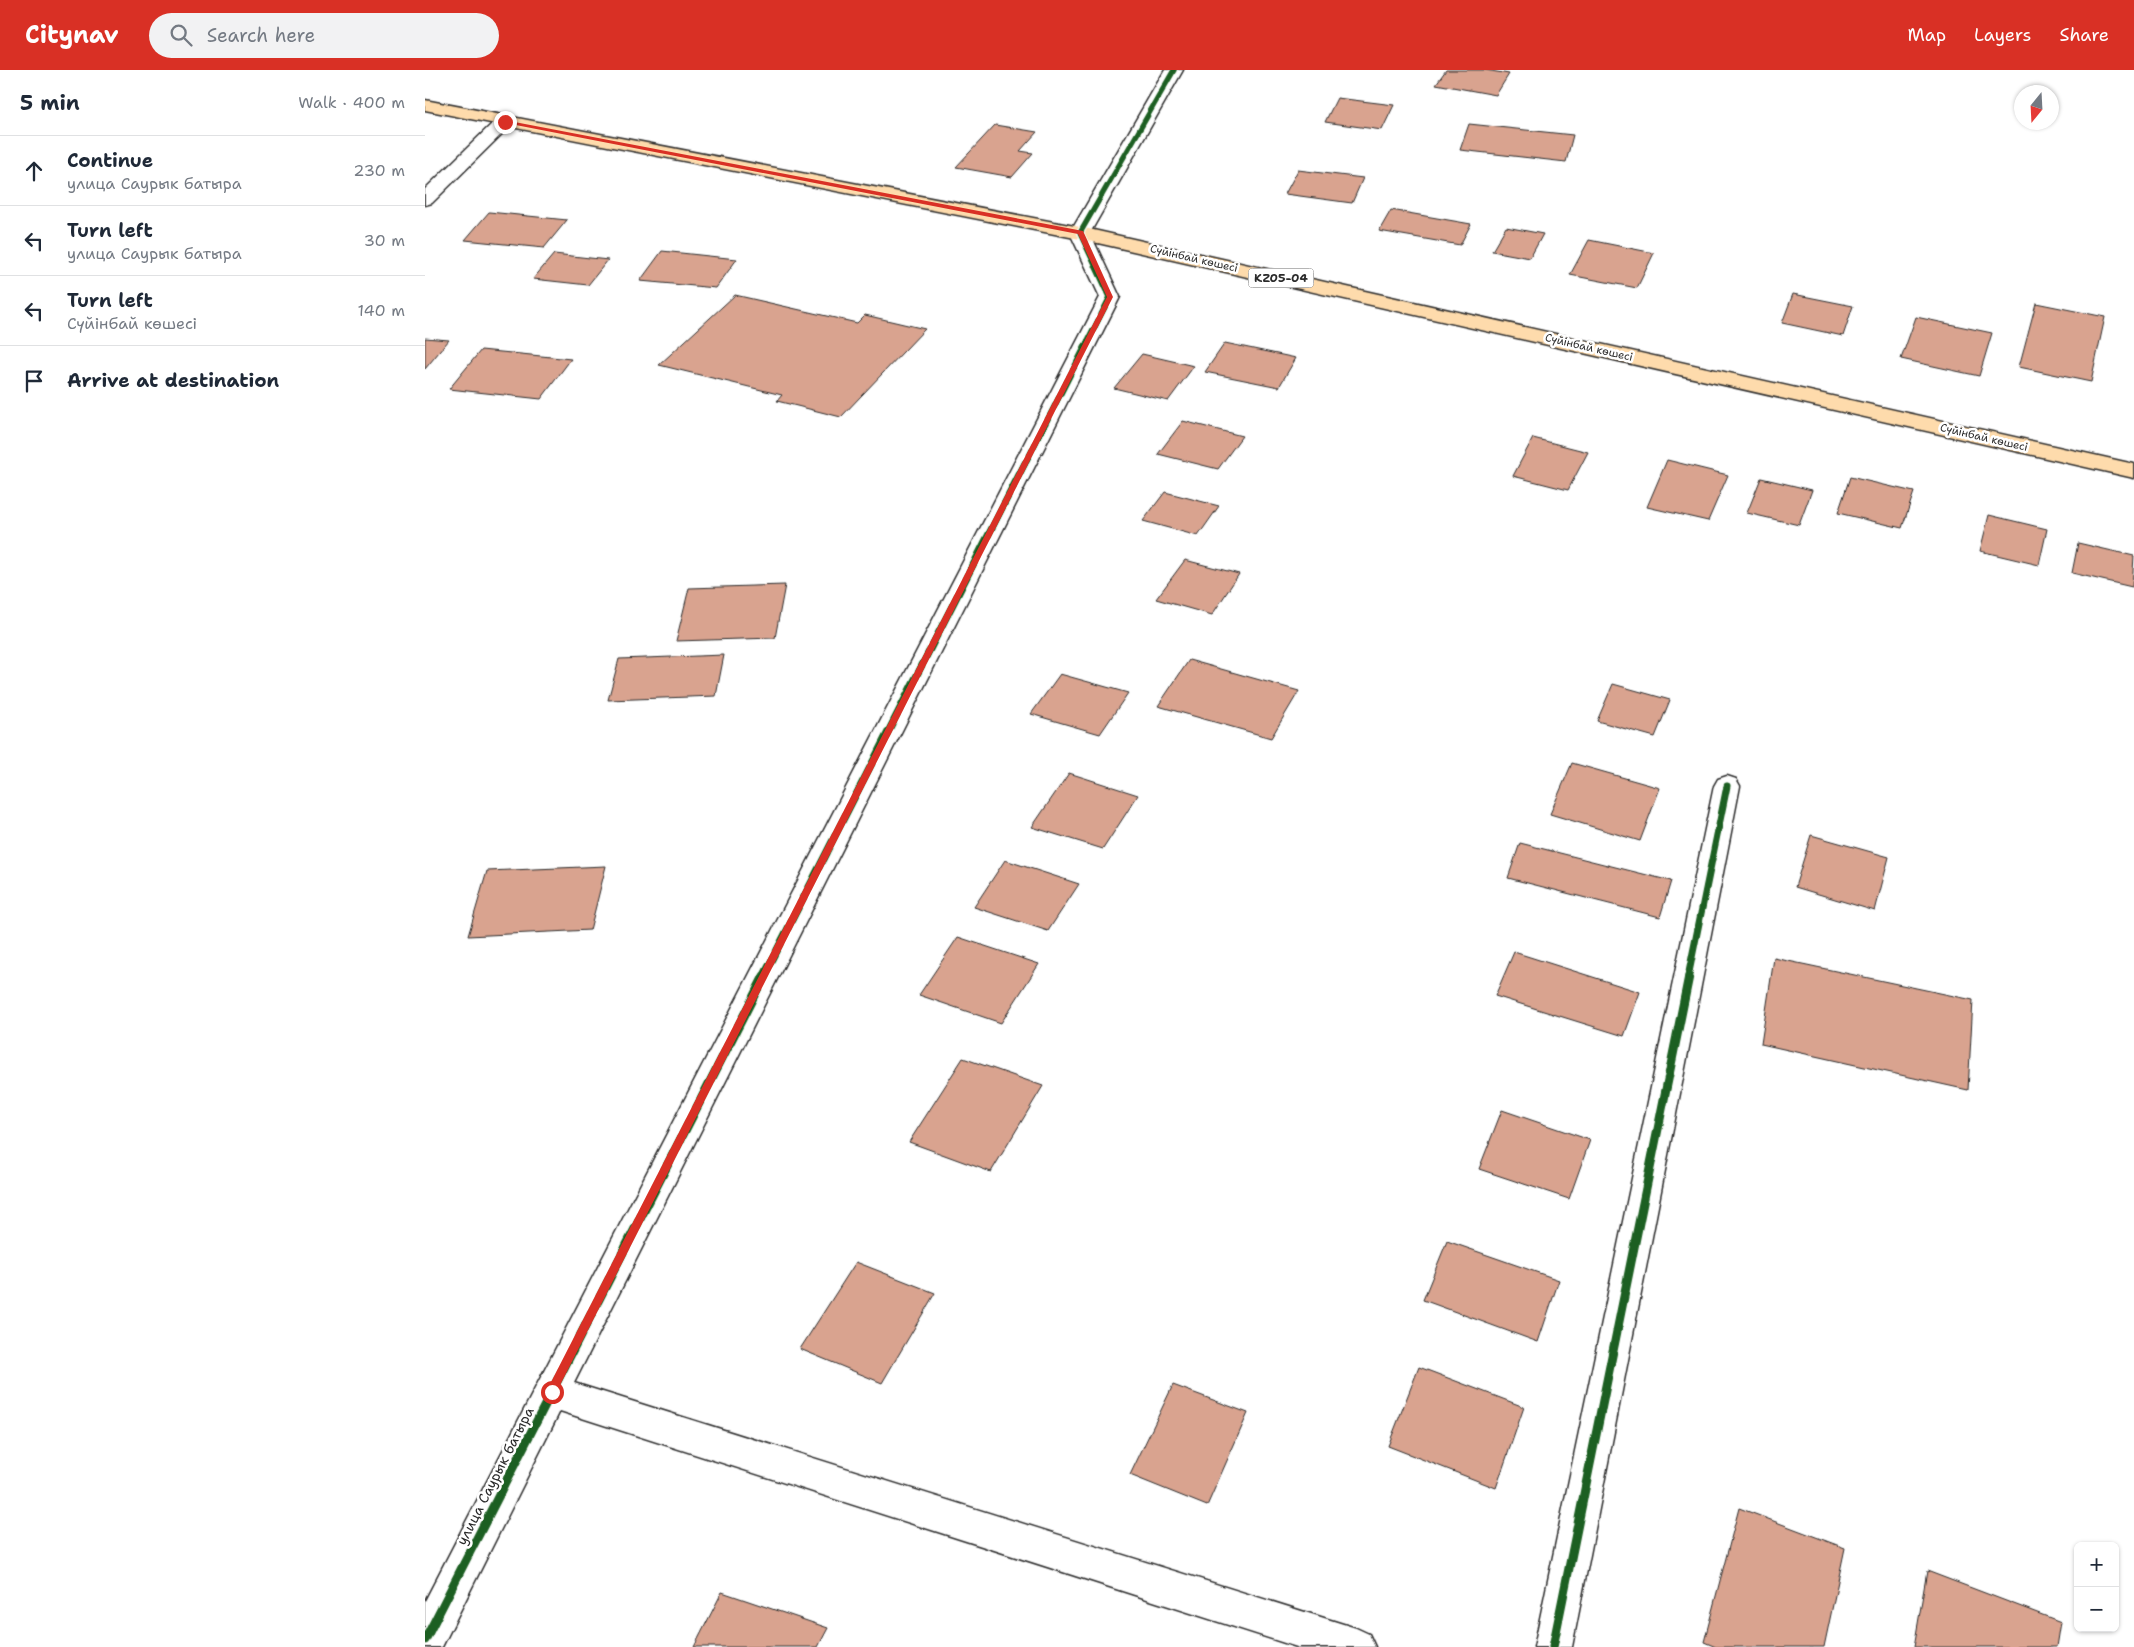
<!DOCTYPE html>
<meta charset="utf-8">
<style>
body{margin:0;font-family:"Shantell Sans",sans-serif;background:#f2f2f3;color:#1f2937}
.controls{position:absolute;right:15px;bottom:15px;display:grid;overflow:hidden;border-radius:8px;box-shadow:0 1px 4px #0004}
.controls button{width:45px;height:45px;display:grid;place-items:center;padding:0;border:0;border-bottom:1px solid #e0e1e3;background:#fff;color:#1f2937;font:25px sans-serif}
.compass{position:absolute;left:1589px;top:15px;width:45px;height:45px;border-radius:50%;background:#fff;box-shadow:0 1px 4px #0004;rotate:198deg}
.stop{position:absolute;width:15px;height:15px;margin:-11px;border:4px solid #d93025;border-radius:50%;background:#fff}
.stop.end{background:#d93025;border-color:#fff;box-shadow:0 1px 5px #0008}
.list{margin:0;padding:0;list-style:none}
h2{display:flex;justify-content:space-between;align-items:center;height:65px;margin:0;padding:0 20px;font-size:21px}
h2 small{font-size:16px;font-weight:400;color:#747a83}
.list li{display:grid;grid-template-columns:32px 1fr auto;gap:15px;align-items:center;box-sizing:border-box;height:70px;padding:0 20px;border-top:1px solid #e0e1e3}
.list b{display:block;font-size:19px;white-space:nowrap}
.list p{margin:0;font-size:16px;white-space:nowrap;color:#747a83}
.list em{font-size:16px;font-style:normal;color:#747a83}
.icon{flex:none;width:28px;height:28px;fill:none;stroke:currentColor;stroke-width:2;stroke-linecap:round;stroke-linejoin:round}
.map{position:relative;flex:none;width:1709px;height:1577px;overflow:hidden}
header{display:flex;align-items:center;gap:30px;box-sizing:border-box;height:70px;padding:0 25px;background:#d93025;color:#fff}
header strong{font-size:24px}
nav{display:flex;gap:28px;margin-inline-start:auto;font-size:18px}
.search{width:350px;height:45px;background:#f2f2f3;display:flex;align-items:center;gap:12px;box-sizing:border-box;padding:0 18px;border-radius:28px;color:#747a83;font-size:19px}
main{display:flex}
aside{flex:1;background:#fff}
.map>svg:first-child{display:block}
</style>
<header>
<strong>Citynav</strong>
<div class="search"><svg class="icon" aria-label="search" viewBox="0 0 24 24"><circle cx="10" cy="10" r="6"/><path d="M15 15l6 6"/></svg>Search here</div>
<nav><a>Map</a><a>Layers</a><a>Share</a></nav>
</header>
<main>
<aside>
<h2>5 min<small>Walk · 400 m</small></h2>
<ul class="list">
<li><svg class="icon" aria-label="ahead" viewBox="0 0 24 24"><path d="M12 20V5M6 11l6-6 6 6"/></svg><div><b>Continue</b><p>улица Саурык батыра</p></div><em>230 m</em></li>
<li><svg class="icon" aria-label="left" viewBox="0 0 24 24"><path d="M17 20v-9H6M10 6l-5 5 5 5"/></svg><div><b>Turn left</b><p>улица Саурык батыра</p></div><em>30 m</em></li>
<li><svg class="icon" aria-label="left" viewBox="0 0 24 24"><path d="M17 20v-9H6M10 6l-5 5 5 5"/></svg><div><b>Turn left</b><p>Сүйінбай көшесі</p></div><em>140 m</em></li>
<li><svg class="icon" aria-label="arrive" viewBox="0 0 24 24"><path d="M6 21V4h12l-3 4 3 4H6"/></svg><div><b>Arrive at destination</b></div></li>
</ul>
</aside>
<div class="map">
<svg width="1709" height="1577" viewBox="0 0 1709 1577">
<rect width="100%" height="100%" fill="#fff"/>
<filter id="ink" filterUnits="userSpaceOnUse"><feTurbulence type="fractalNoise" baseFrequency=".02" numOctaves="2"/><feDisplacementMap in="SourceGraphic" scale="10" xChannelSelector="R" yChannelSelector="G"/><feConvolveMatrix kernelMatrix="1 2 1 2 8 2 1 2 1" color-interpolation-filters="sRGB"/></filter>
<g filter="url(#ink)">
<!-- building -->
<path fill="#d9a38f" stroke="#2b2b2b" d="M1021 0H1060L1084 4 1071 25 1011 14Z
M912 28 969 35 957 60 900 52Z
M1044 54 1148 65 1141 92 1035 80Z
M570 55 612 62 595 81 608 83 587 107 531 97Z
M873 100 938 108 927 133 860 124Z
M966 140 1046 154 1035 175 954 161Z
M64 142 142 150 119 178 40 170Z
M1081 157 1118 164 1105 188 1067 181Z
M1164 170 1229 183 1212 218 1145 205Z
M237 181 312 189 291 218 215 211Z
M129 184 183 190 163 215 108 209Z
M1368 224 1428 236 1418 266 1357 253Z
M310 225 432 253 440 245 500 259 416 347 352 331 357 325 234 295Z
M1611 233 1680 247 1666 312 1594 297Z
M1491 247 1567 263 1554 306 1476 289Z
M0 268 24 270 0 299Z
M800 273 871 288 854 317 780 302Z
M56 280 146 289 116 329 24 319Z
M717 284 769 296 743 331 689 318Z
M758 351 817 366 793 399 733 384Z
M1108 368 1163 382 1143 420 1088 406Z
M1242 390 1303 405 1283 451 1222 437Z
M1425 407 1489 422 1477 458 1413 443Z
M1336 408 1387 420 1374 455 1322 443Z
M740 422 794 436 773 466 718 451Z
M1564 445 1622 459 1614 495 1555 481Z
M1653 473 1709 486 1707 517 1647 503Z
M760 490 814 504 787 545 731 529Z
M360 515 350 568 251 571 264 518Z
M299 585 291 626 183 630 194 589Z
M764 590 874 621 846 668 733 636Z
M635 604 703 623 675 664 606 644Z
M1188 614 1245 630 1230 667 1172 651Z
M1147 693 1235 718 1215 771 1125 744Z
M644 703 713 725 678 779 607 757Z
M1386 765 1464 787 1450 841 1370 817Z
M1095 773 1246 811 1235 847 1083 808Z
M580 790 654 814 623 861 549 837Z
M181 796 165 860 43 866 62 801Z
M533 867 614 894 576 953 494 925Z
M1089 882 1215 922 1199 966 1070 926Z
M1349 888 1548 930 1543 1020 1336 974Z
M538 988 618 1016 566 1102 484 1072Z
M1077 1040 1165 1070 1144 1129 1054 1099Z
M1022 1171 1134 1210 1113 1272 998 1230Z
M431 1192 510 1223 457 1313 375 1279Z
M994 1297 1099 1337 1071 1418 963 1376Z
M748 1315 823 1343 782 1436 705 1405Z
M1314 1438 1420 1478 1399 1577H1291L1279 1572Z
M1502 1501 1636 1552 1632 1577H1489Z
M297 1522 403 1558 393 1577H269Z"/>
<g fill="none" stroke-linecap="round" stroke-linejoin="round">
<!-- minor casing -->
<g stroke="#2b2b2b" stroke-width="3">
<path id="minor" d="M740 0H758L665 163 695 227 149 1313 931 1558 944 1564 950 1577H872L135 1341 17 1577H0V1531L675 227 645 163Z
M80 46 86 47 89 51 86 55 7 133 0 135V119L74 47Z
M1302 706 1311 709 1315 716 1147 1577H1109L1289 716 1293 709Z"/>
</g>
<!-- primary casing -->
<g stroke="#2b2b2b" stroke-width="3">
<path id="primary" d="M0 30 655 157 1709 394V408L655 169 0 40Z"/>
</g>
<!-- minor -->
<use href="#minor" fill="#fff" fill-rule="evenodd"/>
<!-- primary -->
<use href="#primary" fill="#fedbac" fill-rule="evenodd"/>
<!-- cycleway-far2 casing -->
<g stroke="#fff" stroke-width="8">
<path id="cycleway-far2" d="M600 394 685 227 655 163 749 0"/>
</g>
<!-- cycleway-far1 casing -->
<g stroke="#fff" stroke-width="10">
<path id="cycleway-far1" d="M338 907 600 393
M1263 907 1302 716"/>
</g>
<!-- cycleway casing -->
<g stroke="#fff" stroke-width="12">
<path id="cycleway" d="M0 1570 339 906
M1128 1577 1264 906"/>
</g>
<!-- cycleway-far2 -->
<use href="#cycleway-far2" stroke="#1b5e20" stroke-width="5.5"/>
<!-- cycleway-far1 -->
<use href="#cycleway-far1" stroke="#1b5e20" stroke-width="7"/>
<!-- cycleway -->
<use href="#cycleway" stroke="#1b5e20" stroke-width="9"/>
</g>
</g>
<!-- route -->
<path fill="#d93025" d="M79 50 658 161 688 227 130 1325 127 1327 123 1325V1318L682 227 653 164 80 53Z"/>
<g text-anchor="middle" stroke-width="5" stroke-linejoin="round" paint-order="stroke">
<!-- far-street labels -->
<g font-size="11" fill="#2b2b2b" stroke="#fff">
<text transform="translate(769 188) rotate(13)" y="4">Сүйінбай көшесі</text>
<text transform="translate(1164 277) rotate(13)" y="4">Сүйінбай көшесі</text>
<text transform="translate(1559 367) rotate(13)" y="4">Сүйінбай көшесі</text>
</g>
<!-- shield labels -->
<rect fill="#fff" stroke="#6b6b6b" stroke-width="1" x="823.5" y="198.5" width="65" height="19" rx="4"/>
<g font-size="12" font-weight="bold" fill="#2b2b2b">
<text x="856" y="212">KZ05-04</text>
</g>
<!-- street labels -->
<g font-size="14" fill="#2b2b2b" stroke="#fff">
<text transform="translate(70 1406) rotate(-63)" y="5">улица Саурык батыра</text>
</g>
</g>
</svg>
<div class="controls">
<button>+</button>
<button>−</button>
</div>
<svg class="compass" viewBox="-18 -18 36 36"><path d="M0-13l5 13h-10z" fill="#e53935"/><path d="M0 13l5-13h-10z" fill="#747a83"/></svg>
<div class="stop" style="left:127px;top:1322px"></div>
<div class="stop end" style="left:80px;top:52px"></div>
</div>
</main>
